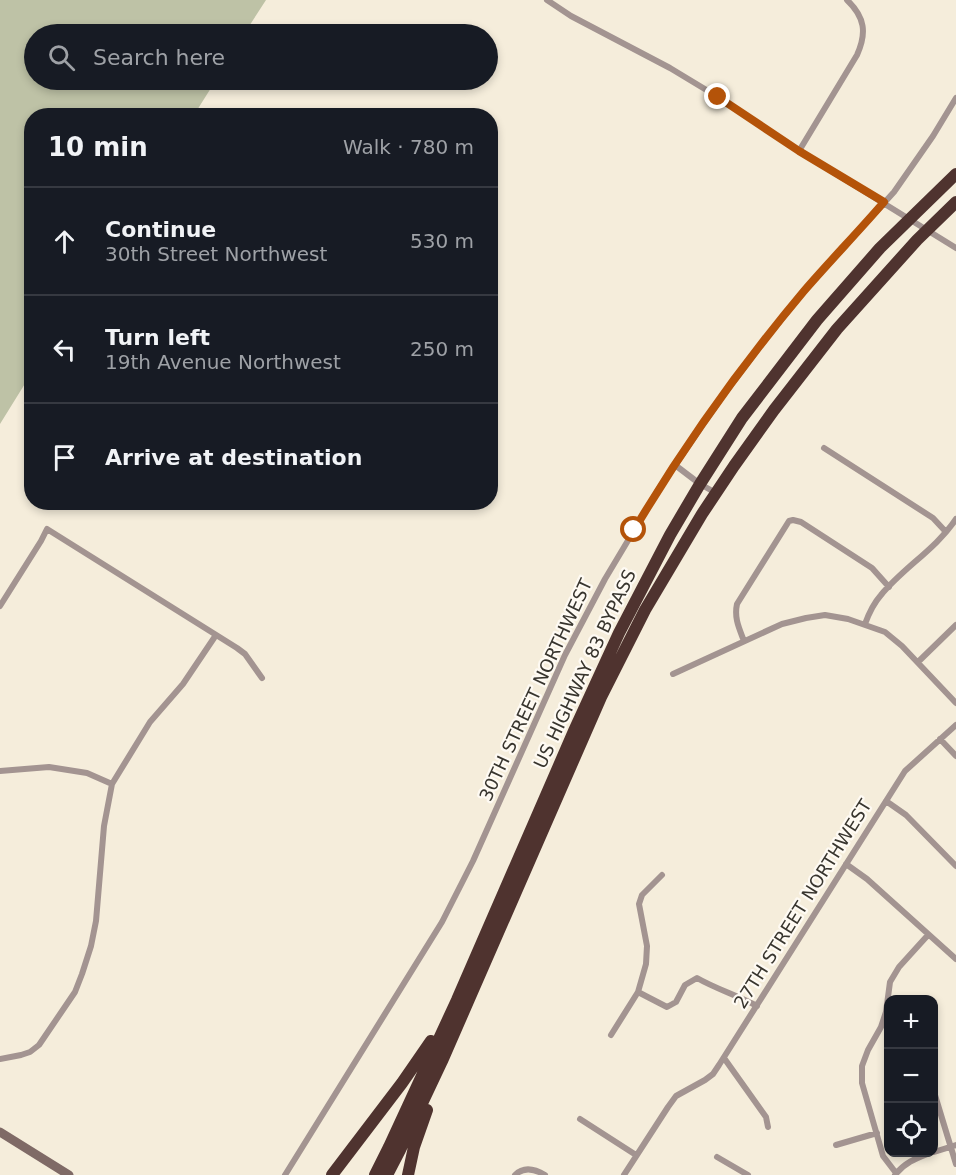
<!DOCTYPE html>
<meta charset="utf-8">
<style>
body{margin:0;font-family:"DejaVu Sans",sans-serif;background:#242831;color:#f1f3f6}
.controls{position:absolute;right:18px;bottom:18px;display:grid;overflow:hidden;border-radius:12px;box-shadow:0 3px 9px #0003}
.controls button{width:54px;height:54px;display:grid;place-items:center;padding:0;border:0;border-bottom:2px solid #363941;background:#171b24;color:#f1f3f6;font:30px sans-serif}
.stop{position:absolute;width:18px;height:18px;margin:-14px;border:4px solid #b45309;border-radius:50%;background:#fff}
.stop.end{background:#b45309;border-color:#fff;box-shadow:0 2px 6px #0008}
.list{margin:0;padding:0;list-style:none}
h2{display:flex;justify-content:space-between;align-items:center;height:78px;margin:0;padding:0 24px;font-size:26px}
h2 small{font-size:20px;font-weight:400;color:#9ea1a6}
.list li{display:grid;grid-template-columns:39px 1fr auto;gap:18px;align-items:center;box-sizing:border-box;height:108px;padding:0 24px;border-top:2px solid #363941}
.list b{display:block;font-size:22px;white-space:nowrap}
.list p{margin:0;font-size:20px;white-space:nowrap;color:#9ea1a6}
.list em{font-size:20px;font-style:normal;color:#9ea1a6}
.icon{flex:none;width:33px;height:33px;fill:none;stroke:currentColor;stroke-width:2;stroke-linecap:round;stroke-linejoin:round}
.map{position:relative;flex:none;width:956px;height:1175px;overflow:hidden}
.search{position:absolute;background:#171b24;box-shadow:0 3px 9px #0003;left:24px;top:24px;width:474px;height:66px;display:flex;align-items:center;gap:15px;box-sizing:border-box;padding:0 21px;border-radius:33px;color:#9ea1a6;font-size:22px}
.panel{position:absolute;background:#171b24;box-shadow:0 3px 9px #0003;left:24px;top:108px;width:474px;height:402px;border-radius:24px}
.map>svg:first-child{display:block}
</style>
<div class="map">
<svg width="956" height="1175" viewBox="0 0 956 1175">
<rect width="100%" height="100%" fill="#f5eddb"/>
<!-- green -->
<path fill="#bec2a6" d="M0 0H266L244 34H34V80H216L194 115 32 116 31 374 0 424Z"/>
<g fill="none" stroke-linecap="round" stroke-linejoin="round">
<!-- street -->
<path stroke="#a39491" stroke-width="6" d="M547 0 571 16 670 68 718 97 799 151 956 248
M799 151 857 55C867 33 865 17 847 0
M824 448 933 518 946 532
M675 465 700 484 716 493
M0 606 41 541 47 529 237 648 245 654 262 678
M865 624C869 613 873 604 881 595 903 568 936 549 956 519
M744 641C739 628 734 618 737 604L789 521 793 520 801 522 872 568 889 587
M918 662 956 625
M673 674 782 624 806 618 825 615 848 619 885 632 902 646 956 703
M940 739 956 756
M0 771 49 767 87 773 112 784
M886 801 906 815 956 866
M846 864 867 879 956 959
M638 992 646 964 647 946 639 904 642 895 662 875
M611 1035 638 992 667 1007 676 1002 685 985 697 978C716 989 737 995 757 1006
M724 1058 761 1110 766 1117 768 1127
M0 1059 21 1055 30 1052 39 1045 75 992 82 974 91 946 96 921 104 826 112 784 150 722 183 684 216 635
M934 1092 956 1164
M580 1119 636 1155
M836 1145 877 1133
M934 1152 956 1145
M717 1157 748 1175
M896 1173 883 1156 862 1083V1066L868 1050 881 1027 886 1012 890 982 899 967 928 935
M285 1175 442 922 473 861 565 655 605 579 660 487 722 397 768 336 805 290 894 192 933 136 956 98
M515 1175C524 1166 535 1169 545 1175
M624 1175 668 1107 676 1096 705 1080 713 1074 719 1065 905 771 956 725
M895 1175C905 1162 917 1158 932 1152"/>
<!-- secondary -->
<path stroke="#7f6a66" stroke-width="9" d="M0 1132 69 1175"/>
<!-- highway -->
<path stroke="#4f332f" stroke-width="12" d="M332 1175 402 1083 431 1041
M375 1175 389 1147 457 1000 574 731 619 633 670 535 700 484 742 418 817 320 880 248 956 174
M387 1175 400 1150 442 1061 601 697 645 610 702 514 734 466 774 410 837 329 917 240 956 202
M408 1175 414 1147 427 1110"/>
</g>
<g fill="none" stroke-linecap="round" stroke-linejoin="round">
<!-- route -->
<path stroke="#b45309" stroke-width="8" d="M634 530C684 446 741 366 804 291 830 261 858 232 884 202L799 151 718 97"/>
</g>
<g text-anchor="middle" stroke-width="4.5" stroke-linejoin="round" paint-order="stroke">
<!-- street labels -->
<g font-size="18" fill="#38352e" stroke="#fefaf3">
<text transform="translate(585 669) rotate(-65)" y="6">US HIGHWAY 83 BYPASS</text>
<text transform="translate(536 690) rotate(-65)" y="6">30TH STREET NORTHWEST</text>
<text transform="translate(803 904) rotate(-58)" y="6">27TH STREET NORTHWEST</text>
</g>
</g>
</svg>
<div class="controls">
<button>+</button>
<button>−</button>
<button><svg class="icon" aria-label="locate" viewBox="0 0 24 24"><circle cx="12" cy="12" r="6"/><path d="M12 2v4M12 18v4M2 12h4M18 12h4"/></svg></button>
</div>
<div class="stop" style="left:634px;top:530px"></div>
<div class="stop end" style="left:718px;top:97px"></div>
<div class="search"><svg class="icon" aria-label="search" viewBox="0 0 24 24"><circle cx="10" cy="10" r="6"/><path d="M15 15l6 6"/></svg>Search here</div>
<section class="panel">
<h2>10 min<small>Walk · 780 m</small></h2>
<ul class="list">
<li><svg class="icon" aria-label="ahead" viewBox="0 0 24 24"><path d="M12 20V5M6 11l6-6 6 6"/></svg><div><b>Continue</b><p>30th Street Northwest</p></div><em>530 m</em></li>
<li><svg class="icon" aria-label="left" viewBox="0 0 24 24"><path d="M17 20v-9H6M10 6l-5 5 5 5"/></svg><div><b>Turn left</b><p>19th Avenue Northwest</p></div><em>250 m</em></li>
<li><svg class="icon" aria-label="arrive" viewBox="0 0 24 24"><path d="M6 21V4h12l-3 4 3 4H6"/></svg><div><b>Arrive at destination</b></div></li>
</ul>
</section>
</div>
